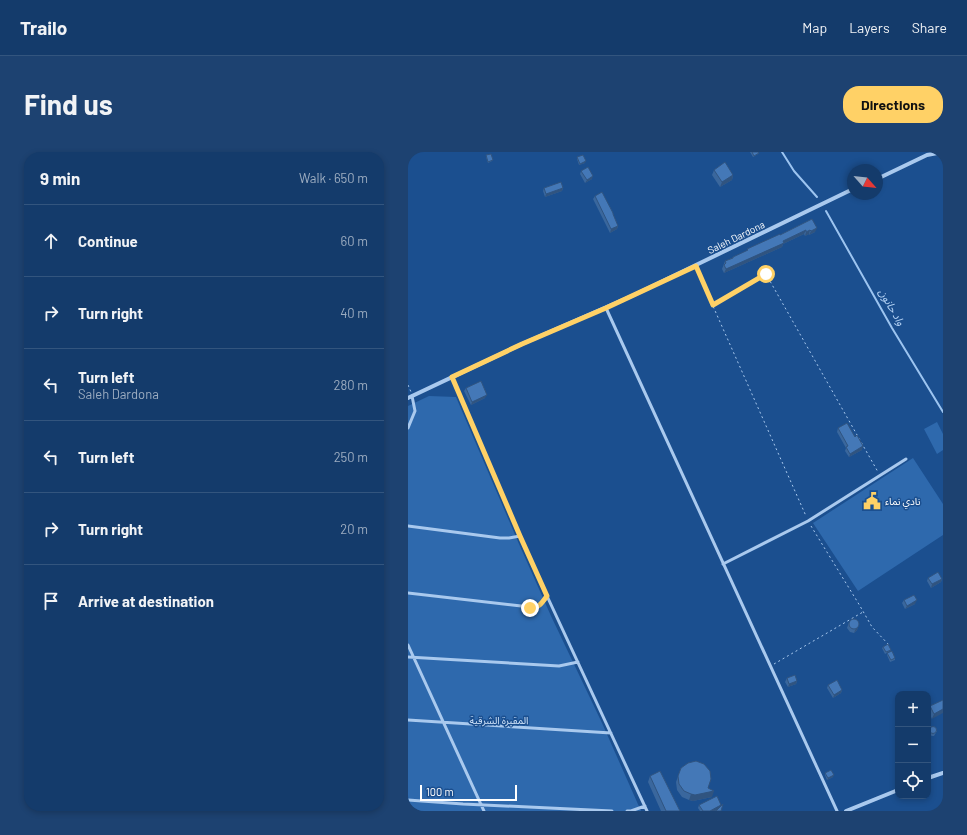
<!DOCTYPE html>
<meta charset="utf-8">
<style>
body{margin:0;font-family:Barlow,"Noto Sans Arabic",sans-serif;background:#1d4271;color:#f1f3f6}
.controls{position:absolute;right:12px;bottom:12px;display:grid;overflow:hidden;border-radius:8px;box-shadow:0 2px 6px #0003}
.controls button{width:36px;height:36px;display:grid;place-items:center;padding:0;border:0;border-bottom:1px solid #33557e;background:#143b6b;color:#f1f3f6;font:20px sans-serif}
.compass{position:absolute;left:439px;top:12px;width:36px;height:36px;border-radius:50%;background:#143b6b;box-shadow:0 2px 6px #0003;rotate:117deg}
.scale{position:absolute;left:12px;bottom:10px;width:97px;box-sizing:border-box;padding-left:4px;border:2px solid #fff;border-top:0;font-size:11px;line-height:14px;white-space:nowrap;color:#fff;-webkit-text-stroke:3px #1b4f8f;paint-order:stroke}
.stop{position:absolute;width:12px;height:12px;margin:-9px;border:3px solid #ffd166;border-radius:50%;background:#fff}
.stop.end{background:#ffd166;border-color:#fff;box-shadow:0 1px 4px #0008}
.list{margin:0;padding:0;list-style:none}
h2{display:flex;justify-content:space-between;align-items:center;height:52px;margin:0;padding:0 16px;font-size:17px}
h2 small{font-size:13px;font-weight:400;color:#9dadc1}
.list li{display:grid;grid-template-columns:26px 1fr auto;gap:12px;align-items:center;box-sizing:border-box;height:72px;padding:0 16px;border-top:1px solid #33557e}
.list b{display:block;font-size:15px;white-space:nowrap}
.list p{margin:0;font-size:13px;white-space:nowrap;color:#9dadc1}
.list em{font-size:13px;font-style:normal;color:#9dadc1}
.icon{flex:none;width:22px;height:22px;fill:none;stroke:currentColor;stroke-width:2;stroke-linecap:round;stroke-linejoin:round}
.map{position:relative;flex:none;width:535px;height:659px;overflow:hidden;border-radius:16px}
header{display:flex;align-items:center;gap:24px;box-sizing:border-box;height:56px;padding:0 20px;background:#143b6b;border-bottom:1px solid #33557e}
header strong{font-size:19px}
nav{display:flex;gap:22px;margin-inline-start:auto;font-size:14px}
.intro{display:flex;align-items:center;justify-content:space-between;box-sizing:border-box;height:96px;padding:0 24px}
h1{margin:0;font-size:28px}
.button{padding:10px 18px;border-radius:16px;background:#ffd166;color:#111;font-size:14px;font-weight:700}
main{display:flex;gap:24px;padding:0 24px}
aside{flex:1;background:#143b6b;border-radius:16px;box-shadow:0 2px 6px #0003}
.map>svg:first-child{display:block}
</style>
<header>
<strong>Trailo</strong>
<nav><a>Map</a><a>Layers</a><a>Share</a></nav>
</header>
<div class="intro"><h1>Find us</h1><a class="button">Directions</a></div>
<main>
<aside>
<h2>9 min<small>Walk · 650 m</small></h2>
<ul class="list">
<li><svg class="icon" aria-label="ahead" viewBox="0 0 24 24"><path d="M12 20V5M6 11l6-6 6 6"/></svg><div><b>Continue</b></div><em>60 m</em></li>
<li><svg class="icon" aria-label="right" viewBox="0 0 24 24"><path d="M7 20v-9h11M14 6l5 5-5 5"/></svg><div><b>Turn right</b></div><em>40 m</em></li>
<li><svg class="icon" aria-label="left" viewBox="0 0 24 24"><path d="M17 20v-9H6M10 6l-5 5 5 5"/></svg><div><b>Turn left</b><p>Saleh Dardona</p></div><em>280 m</em></li>
<li><svg class="icon" aria-label="left" viewBox="0 0 24 24"><path d="M17 20v-9H6M10 6l-5 5 5 5"/></svg><div><b>Turn left</b></div><em>250 m</em></li>
<li><svg class="icon" aria-label="right" viewBox="0 0 24 24"><path d="M7 20v-9h11M14 6l5 5-5 5"/></svg><div><b>Turn right</b></div><em>20 m</em></li>
<li><svg class="icon" aria-label="arrive" viewBox="0 0 24 24"><path d="M6 21V4h12l-3 4 3 4H6"/></svg><div><b>Arrive at destination</b></div></li>
</ul>
</aside>
<div class="map">
<svg width="535" height="659" viewBox="0 0 535 659">
<rect width="100%" height="100%" fill="#1b4f8f"/>
<!-- green -->
<path fill="#2e69ad" d="M21 244 48 245 111 392 143 464 194 571 233 659H0V254Z
M529 270 535 282V298L529 302 516 277Z
M505 306 535 352V383L450 439 405 371Z"/>
<g fill="none" stroke-linecap="round" stroke-linejoin="round">
<!-- stream -->
<path stroke="#9cc4f0" stroke-width="2" d="M374 0 386 19 409 45
M418 59 484 176 535 260"/>
<!-- path -->
<path stroke="#a9c9ee" stroke-width="1" stroke-dasharray="2 3" stroke-linecap="butt" d="M289 118 398 364
M305 153 358 122 470 320
M0 233 3 240
M403 374 452 454 464 475 481 493
M366 512 455 460"/>
<!-- lane -->
<path stroke="#a9c9ee" stroke-width="3" d="M198 156 429 659
M44 225 112 384 139 444 239 659
M0 276 7 259 4 244
M0 374 92 386H101L112 384
M315 412 400 369 498 307
M0 441 122 455C132 455 133 452 139 444
M0 493 76 659
M0 505 151 514 170 510
M0 568 203 581
M0 648 55 652 204 659
M219 659H223L237 654"/>
<!-- street -->
<path stroke="#a9c9ee" stroke-width="4" d="M469 27 519 3 535 0
M0 246 114 192 226 143 445 37
M520 626 535 621
M438 659 490 638"/>
</g>
<!-- wall -->
<path fill="#3a679d" d="M342 0H350L351 1 350 2 345 5Z
M78 3 84 9 80 11 78 5Z
M169 5 177 11 171 13 169 7Z
M306 18 325 23 324 28 312 35 304 23Z
M173 19 184 27 177 31 172 22Z
M136 36H155L154 39 137 45 135 39Z
M187 44 205 62 210 74 209 77 202 81 185 47Z
M404 67 407 80 401 83V82L397 84 396 82 375 92 374 95 316 121 314 117 317 109 324 106 325 105 339 99V97L372 83Z
M58 236 77 246 63 253 56 239Z
M430 276 447 285 454 298 441 305 437 299 438 296 429 280Z
M520 426 534 427 533 430 523 436 519 429Z
M496 448 507 452 497 457 494 451Z
M441 470 450 475 449 478 446 481 442 480 439 476Z
M475 495 483 498 482 499 477 502 474 496Z
M479 501 487 506V508L482 510 479 503Z
M379 526 389 529 388 532 380 535 377 530Z
M420 533 434 538 433 541 425 546 419 536Z
M535 548 524 567 520 559 522 554Z
M521 578 529 579 526 584H524L522 583 521 579Z
M273 616 300 636 304 645 285 649 281 648 274 645 269 638 268 630Z
M417 621 425 625 419 628 417 623Z
M242 624 272 659H253L240 630Z
M291 653 310 657 307 659H292L290 656Z"/>
<!-- shaded-wall -->
<path fill="#305480" d="M178 9 177 11 171 13 172 12Z
M325 23 324 28 312 35 314 30Z
M185 24 184 27 177 31 179 28Z
M155 36 154 39 137 45 138 42Z
M210 74 209 77 202 81 203 77Z
M409 76 407 80 401 83 403 79Z
M398 78 396 82 375 92 374 95 316 121 318 117Z
M402 78 401 82 397 84 398 80Z
M79 243 77 246 63 253 64 250Z
M455 294 454 298 441 305 442 302Z
M534 427 533 430 523 436 524 432Z
M509 448 507 452 497 457 499 454Z
M450 475 449 478 446 481 447 478Z
M389 529 388 532 380 535 381 532Z
M434 538 433 541 425 546 426 543Z
M535 557V561L524 567 526 562Z
M426 623 425 625 419 628 420 626Z
M306 639 304 645 285 649 281 648 283 642Z
M313 653 312 656 307 659H302Z"/>
<!-- building -->
<path fill="#4478b7" stroke="#305480" d="M344 0H350L351 1 346 4Z
M83 2 85 8 80 10 78 3Z
M175 3 178 9 172 12 169 5Z
M317 10 325 23 314 30 306 18Z
M180 15 185 24 179 28 173 19Z
M153 30 155 36 138 42 136 36Z
M194 40 205 61V62L210 74 203 77 187 44Z
M404 67 409 76 403 79 402 78 398 80V78L375 89 376 91 318 117 316 113 318 111 317 109 325 106V105L340 98 339 97 372 82V83Z
M73 229 79 243 64 250 58 236Z
M439 271 447 285 449 283 455 294 442 302 438 295 440 294 430 276Z
M530 420 534 427 524 432 520 426Z
M506 443 509 448 499 454 496 448Z
M441 472a5 5 0 1 1 10 0a5 5 0 1 1-10 0Z
M480 492 483 498 478 500 475 495Z
M484 499 487 506 483 508 479 501Z
M387 523 389 529 381 532 379 526Z
M429 528 434 538 426 543 420 533Z
M535 548V557L526 562 522 554Z
M521.5 578a3.5 3.5 0 1 1 7 0a3.5 3.5 0 1 1-7 0Z
M288 609 296 612 302 619 303 627 300 636 306 639 287 643 283 642 276 639 271 632 270 624 273 616 280 611Z
M423 618 426 623 420 626 417 621Z
M252 619 272 659H258L242 624Z
M309 644 313 653 302 659H295L291 653Z
M315 652 313 659H308Z"/>
<g fill="none" stroke-linecap="round" stroke-linejoin="round">
<!-- route -->
<path stroke="#ffd166" stroke-width="5" d="M122 456C132 455 133 452 139 444L112 384 44 225 114 192 198 156 288 114 305 153 358 122"/>
</g>
<!-- icons -->
<defs>
<g id="civic-bare" transform="scale(1.38)"><path d="M-.6-6.5H3V-4.5H.6V-3L4-1V1h2V6H-6V1h2V-1L-.6-3ZM-1.2 2.5V6h2.4V2.5Z" fill="#ffd166" stroke="#1b4f8f" stroke-width="2.5" paint-order="stroke"/></g>
</defs>
<g fill-rule="evenodd">
<use href="#civic-bare" x="464" y="349"/>
</g>
<g text-anchor="middle" stroke-width="3" stroke-linejoin="round" paint-order="stroke">
<!-- street labels -->
<g font-size="10" fill="#fff" stroke="#1b4f8f">
<text transform="translate(328 85) rotate(-26)" y="4">Saleh Dardona</text>
</g>
<!-- poi labels -->
<g font-size="10" fill="#fff" stroke="#1b4f8f" text-anchor="start">
<text x="477" y="353">نادي نماء</text>
</g>
<!-- park labels -->
<g font-size="10" fill="#cfe3fa" stroke="#1b4f8f">
<text x="91" y="572">المقبرة الشرقية</text>
</g>
<!-- water labels -->
<g font-size="11" font-style="italic" fill="#b5d3f5" stroke="#1b4f8f">
<text transform="translate(484 155) rotate(60)" y="4">واد حانون</text>
</g>
</g>
</svg>
<div class="controls">
<button>+</button>
<button>−</button>
<button><svg class="icon" aria-label="locate" viewBox="0 0 24 24"><circle cx="12" cy="12" r="6"/><path d="M12 2v4M12 18v4M2 12h4M18 12h4"/></svg></button>
</div>
<svg class="compass" viewBox="-18 -18 36 36"><path d="M0-13l5 13h-10z" fill="#e53935"/><path d="M0 13l5-13h-10z" fill="#9dadc1"/></svg>
<div class="scale">100 m</div>
<div class="stop" style="left:358px;top:122px"></div>
<div class="stop end" style="left:122px;top:456px"></div>
</div>
</main>
